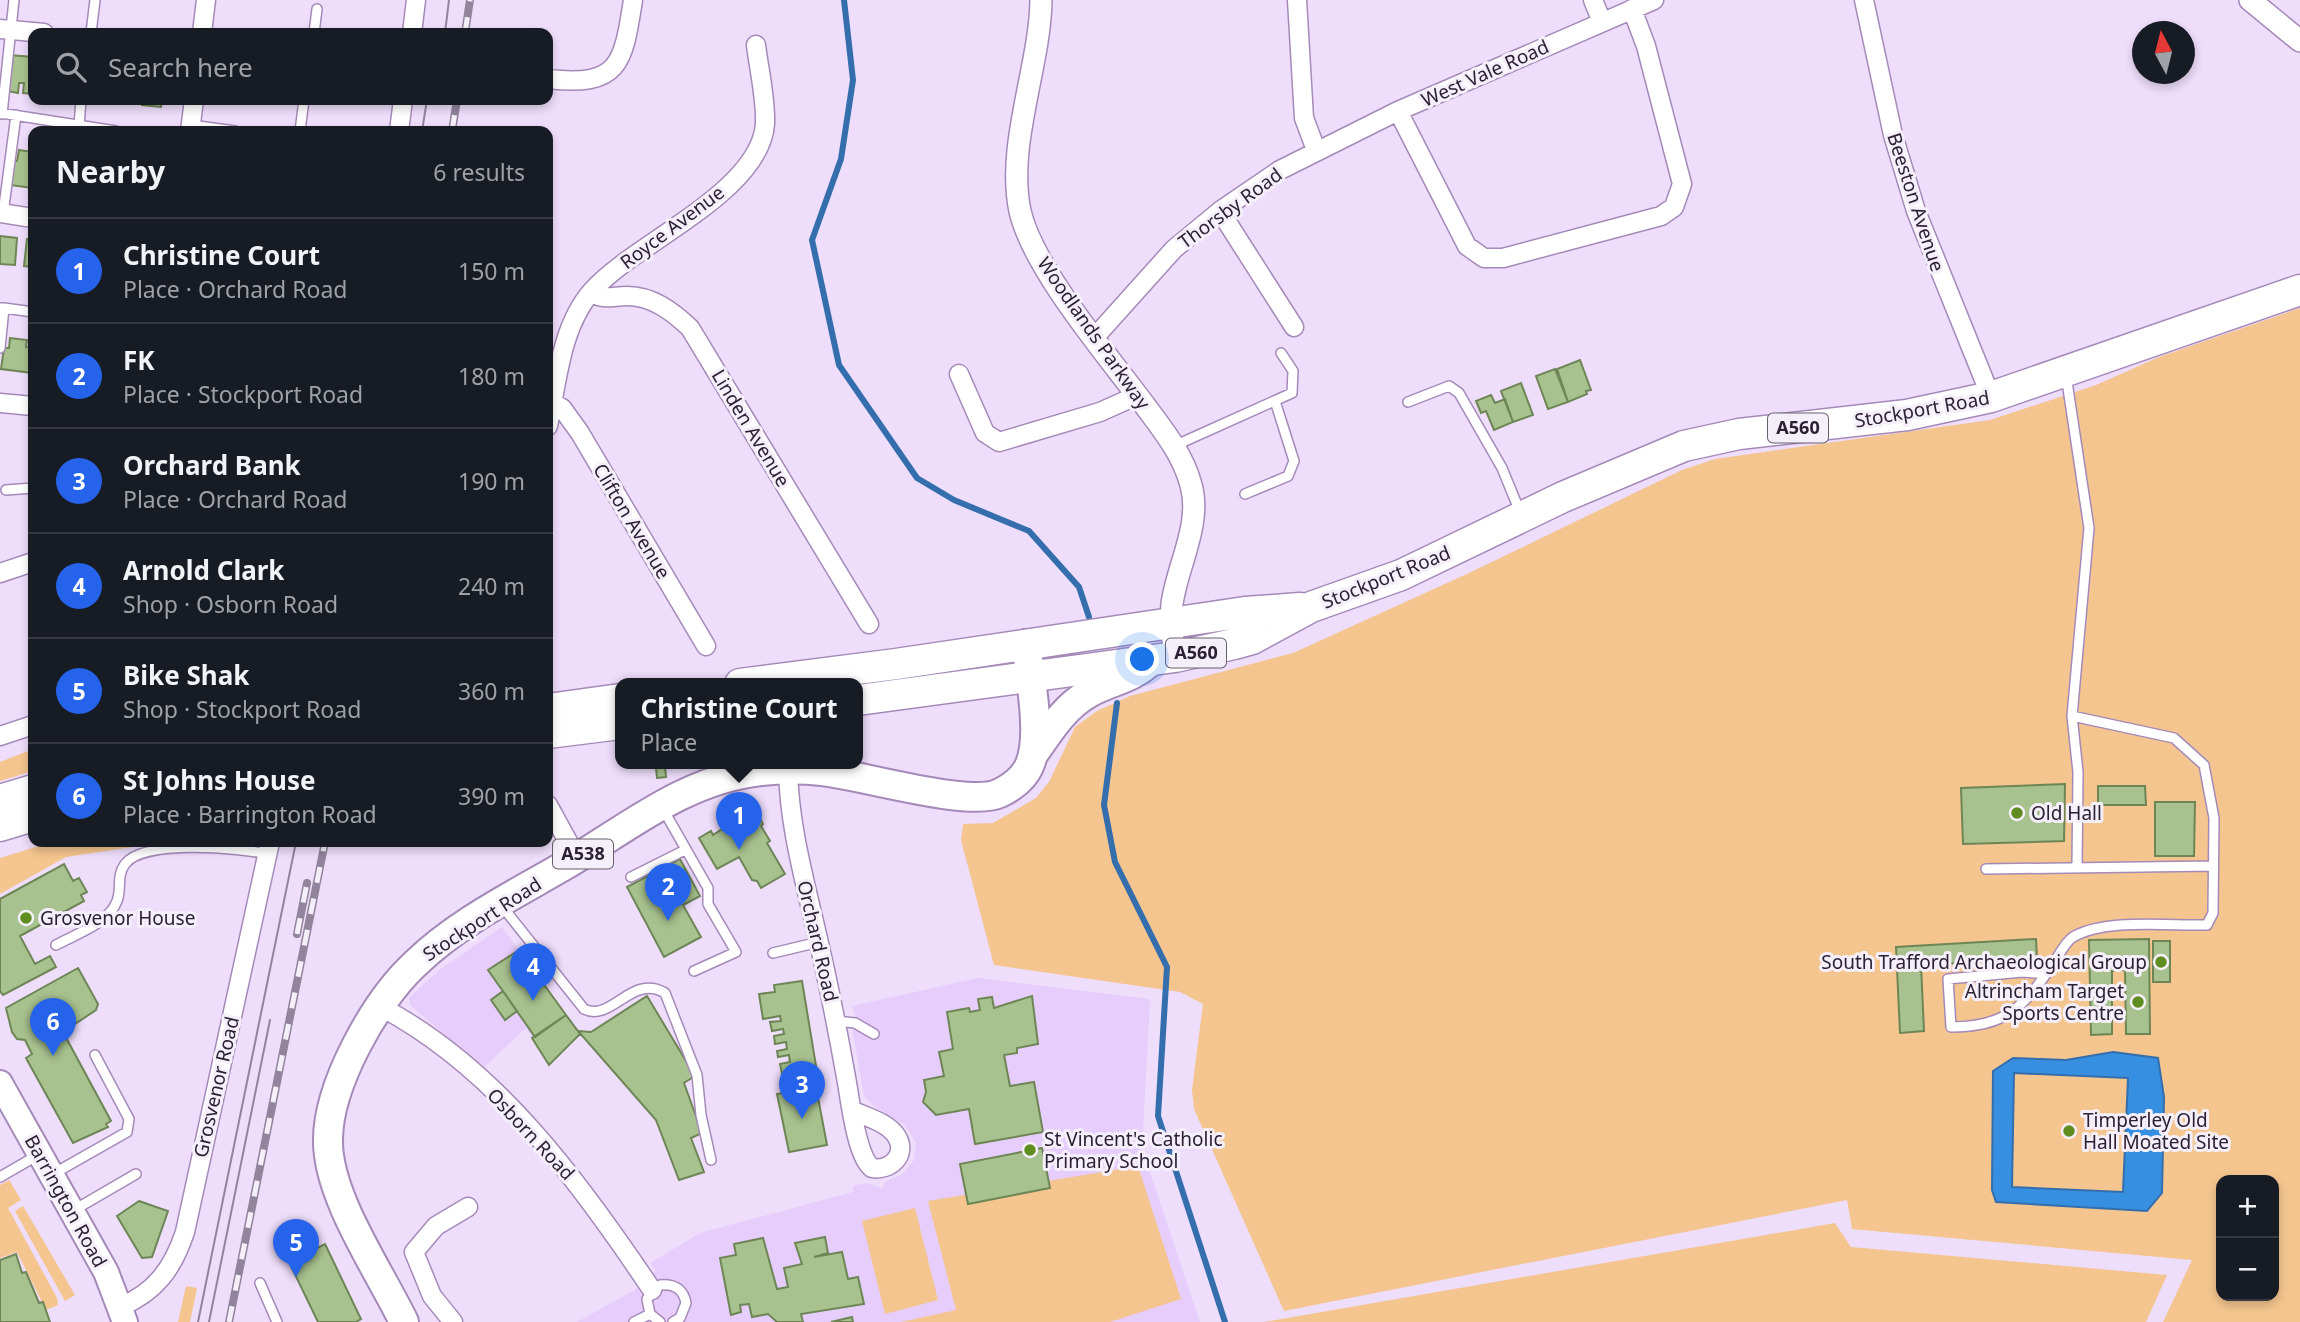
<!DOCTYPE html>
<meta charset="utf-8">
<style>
body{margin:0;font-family:"Noto Sans",sans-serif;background:#20242c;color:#f1f3f6}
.controls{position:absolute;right:21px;bottom:21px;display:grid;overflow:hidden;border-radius:14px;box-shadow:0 4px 10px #0003}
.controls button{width:63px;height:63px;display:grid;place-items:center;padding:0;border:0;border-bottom:2px solid #363941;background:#171b24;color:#f1f3f6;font:35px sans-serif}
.compass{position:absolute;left:2132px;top:21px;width:63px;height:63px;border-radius:50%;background:#171b24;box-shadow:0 4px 10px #0003;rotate:353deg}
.you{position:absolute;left:1143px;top:660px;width:24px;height:24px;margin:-18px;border:5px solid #fff;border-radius:50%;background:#1a73e8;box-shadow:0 0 0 10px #1a73e833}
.badge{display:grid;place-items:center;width:46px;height:46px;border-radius:50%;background:#2563eb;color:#fff;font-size:23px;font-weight:700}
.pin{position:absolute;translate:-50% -58px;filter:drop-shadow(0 2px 4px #0008)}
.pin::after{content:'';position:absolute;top:37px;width:24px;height:21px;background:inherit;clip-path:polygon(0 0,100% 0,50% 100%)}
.popup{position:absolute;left:615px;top:678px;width:248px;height:91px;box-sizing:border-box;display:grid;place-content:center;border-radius:14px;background:#171b24;filter:drop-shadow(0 2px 5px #0005);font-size:23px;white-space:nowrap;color:#9ea1a6}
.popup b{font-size:26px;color:#f1f3f6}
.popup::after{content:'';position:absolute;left:50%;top:100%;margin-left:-14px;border:14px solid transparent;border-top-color:#171b24}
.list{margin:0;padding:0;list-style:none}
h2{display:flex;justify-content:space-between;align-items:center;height:91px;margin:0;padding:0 28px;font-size:30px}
h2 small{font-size:23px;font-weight:400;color:#9ea1a6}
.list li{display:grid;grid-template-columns:46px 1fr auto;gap:21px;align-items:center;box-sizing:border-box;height:105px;padding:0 28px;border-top:2px solid #363941}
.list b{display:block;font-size:26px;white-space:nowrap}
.list p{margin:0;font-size:23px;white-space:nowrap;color:#9ea1a6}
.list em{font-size:23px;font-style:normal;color:#9ea1a6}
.icon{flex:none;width:38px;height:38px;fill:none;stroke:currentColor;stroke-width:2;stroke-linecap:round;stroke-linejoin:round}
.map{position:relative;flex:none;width:2300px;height:1322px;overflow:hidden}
.search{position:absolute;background:#171b24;box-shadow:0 4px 10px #0003;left:28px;top:28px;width:525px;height:77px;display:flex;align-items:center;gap:18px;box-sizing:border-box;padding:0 24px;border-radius:14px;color:#9ea1a6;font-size:26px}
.panel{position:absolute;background:#171b24;box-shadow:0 4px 10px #0003;left:28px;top:126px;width:525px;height:721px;border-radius:14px}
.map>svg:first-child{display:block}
</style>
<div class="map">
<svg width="2300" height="1322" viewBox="0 0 2300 1322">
<rect width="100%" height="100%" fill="#eeddfb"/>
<!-- built -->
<path fill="#e6cdfb" d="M502 927 580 1034 549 1065 526 1028 484 1067 410 1005 409 998 439 970Z
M978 978 1150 999 1142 1148 1200 1322H577L633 1291 656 1271 650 1263 700 1233 853 1192V1186L866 1183 882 1188 885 1182 903 1174 914 1160 916 1143 905 1125 875 1107 864 1096 853 1033 855 1014 852 1006Z"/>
<!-- green -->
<path fill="#f4c58e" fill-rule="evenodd" d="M2300 308V1322H2163L2192 1260 1852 1229 1847 1200 1284 1311 1194 1109 1192 1090 1203 1004 1180 992 994 965 961 840 963 824 993 823 1036 798 1049 782 1075 727 1097 711 1130 696 1293 653 1469 573 1682 470 1715 459 1990 420 2096 385 2159 357ZM2221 1180H2274V1296H2221Z
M33 749V771L0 781V762Z
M52 842H166L66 857 0 894V858Z
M1138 1166 1181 1299 1110 1322H901L956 1310 928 1201Z
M9 1180 21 1200 8 1208 57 1298 58 1305 46 1310 17 1252 0 1258V1185Z
M23 1206 75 1295 65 1301 15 1211Z
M915 1208 938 1300 885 1314 862 1221Z
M1835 1223 1851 1247 2167 1275 2146 1322H1264Z
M186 1286 197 1288 190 1322H178Z"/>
<!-- water -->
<path fill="#378fe1" stroke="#346ead" stroke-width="2" fill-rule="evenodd" d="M2113 1052 2158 1058 2164 1097 2162 1193 2147 1211 1996 1202 1992 1190 1993 1071 2013 1058 2066 1060ZM2014 1073 2128 1078 2123 1192 2012 1187Z"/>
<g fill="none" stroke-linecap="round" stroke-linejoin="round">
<!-- stream -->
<path stroke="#346ead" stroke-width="6" d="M844 0 853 80 841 159 812 240 839 365 917 478 954 500 1029 531 1079 587 1089 617
M1117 703 1104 805 1115 862 1167 967 1158 1116 1225 1322"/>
</g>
<!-- building -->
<path fill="#a8c28f" stroke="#6e8656" stroke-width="2" d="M9 55 33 57V94L23 93 24 83H19L18 93 7 91Z
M143 100H162L161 107 142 105Z
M19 150 33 152V188L10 185 13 161H17Z
M0 236 17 238 15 265 0 264Z
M27 239 33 240V267L24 266Z
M10 338 27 340 26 347 33 348V373L1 369 4 348H9Z
M1580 360 1591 390 1586 391 1587 394 1568 402 1557 369Z
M1555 369 1568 402 1548 409 1536 376Z
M1521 383 1533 415 1513 422 1501 391Z
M1491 395 1495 403 1505 399 1513 422 1494 430 1486 411 1481 413 1476 401Z
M665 766 666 777 657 778 656 768Z
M2065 784 2064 841 1963 844 1961 788Z
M2098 786H2145L2146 805H2098Z
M2155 802H2195L2194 856H2155Z
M750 810 753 816 757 813 763 824 761 826 770 841 767 843 785 874 761 888 757 881 752 880 739 857 717 869 699 838 711 831 713 835Z
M680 859 700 896 683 905 701 937 664 957 627 887Z
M64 864 73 881 79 878 87 892 81 895 84 901 20 936 35 964 50 956 56 967 3 995 0 991V899Z
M2036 939 2037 959 1921 965 1924 1031 1900 1033 1896 947Z
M2149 939 2150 1034H2126L2125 970 2112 971V1034L2091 1035 2089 940Z
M2153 941H2170V982H2153Z
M519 950 566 1015 535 1037 488 970Z
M78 968 98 1004 96 1010 63 1032 111 1121 106 1124 108 1127 73 1143 26 1058 32 1054 25 1040 17 1039 12 1032 6 1008Z
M802 981 817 1072 783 1078 780 1064 790 1062 789 1055 778 1057 777 1051 787 1049 786 1042 775 1044 774 1036 784 1034 783 1029 772 1031 770 1022 781 1021 780 1016 763 1019 759 994 775 992 774 985Z
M503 991 517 1011 505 1020 491 1000Z
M647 996 695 1076 684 1083 702 1133 691 1138 704 1172 679 1180 656 1120 578 1031 591 1032Z
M1032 996 1038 1044 1017 1048V1053L1004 1055 1010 1086 1034 1082 1043 1132 975 1144 969 1109 936 1115 923 1102 926 1092 924 1080 944 1076 939 1052 953 1049 947 1012 969 1008 970 1012 980 1010 978 999 992 997 994 1008Z
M566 1015 580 1034 549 1065 532 1038Z
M816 1087 827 1145 789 1152 777 1094Z
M1042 1148 1050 1188 968 1204 960 1164Z
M139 1201 168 1211 152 1257 142 1258 117 1216Z
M825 1237 828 1253 814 1257 842 1252 848 1279 858 1277 864 1304 801 1314 803 1322H777L768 1314 752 1317 749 1304 740 1305 741 1312 731 1315 720 1258 736 1255 734 1244 763 1238 777 1289 788 1287 784 1268 802 1264 795 1243Z
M325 1244 361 1319 356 1322H318L289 1262Z
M16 1254 22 1273 26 1272 39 1303 43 1302 50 1322H0V1260Z
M852 1317 853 1322H831Z"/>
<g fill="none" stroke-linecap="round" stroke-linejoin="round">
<!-- service casing -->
<g stroke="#a58ab9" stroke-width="12">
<path id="service" d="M91 33 95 0
M314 33 317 9
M0 113 116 131
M2 114 14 0
M191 125 235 131
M79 126 81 100
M300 131 304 100
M3 214 16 115
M0 308H4L0 348
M4 308 33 312
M2066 375 2089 528 2072 716 2078 772 2077 868
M1408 402 1449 386 1459 393 1502 468 1520 512
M1174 446 1292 393 1293 371 1281 353
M6 490 33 488
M1245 494 1288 476 1294 461 1275 401
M663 809 708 888V904L736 952 694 971
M1986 869 2213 866
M631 877 685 850
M501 905 584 1009C611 1023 632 973 665 993L697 1075 701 1115 711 1160
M56 945C76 934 109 923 117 901 122 889 116 876 125 864 143 839 240 848 268 854
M773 953 819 942
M2046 974 2022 972 1948 979 1951 1027C2007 1027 2023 1007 2054 963 2059 955 2065 942 2073 937 2106 918 2169 926 2207 925L2213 913 2214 818 2204 765 2174 738 2072 716
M836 1021 855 1023 874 1034
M53 1174 127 1132 129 1119 95 1055
M0 1177 38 1155
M74 1210 136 1174
M260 1283 277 1322
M634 1322 650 1314
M660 1322 650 1314 647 1299 660 1285C674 1284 683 1288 686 1303L680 1318 673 1322"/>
</g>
<!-- minor casing -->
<g stroke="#a58ab9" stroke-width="21">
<path id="minor" d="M1297 0 1304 118 1316 150
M1593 0 1602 22
M1864 0 1893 135 1916 211 1991 397
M0 29 44 33
M202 33 206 0
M412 33 416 0
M548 79C620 87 623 64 633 0
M1398 111 1467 246 1484 258H1503L1661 216 1674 207 1682 184 1646 46 1632 9
M190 131 194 100
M399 131 403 100
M1220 211 1294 327
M0 213 33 218
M591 292C604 301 612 296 627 296 652 296 672 311 690 328L869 624
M1095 337 1174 249 1220 211 1280 170 1398 111 1654 0
M959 374 985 433 999 442 1100 412 1138 395
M0 403 33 406
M553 403 562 408 580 433 706 646
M548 426C557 382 561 326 592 291 634 243 760 193 765 124 766 98 759 70 756 45
M0 573 33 562
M0 736 33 725
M788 769C789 823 803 874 815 926 827 976 837 1027 846 1077 850 1098 856 1156 872 1168 889 1171 908 1156 897 1137 889 1123 867 1117 853 1111
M548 805 577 858
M381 1007C497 1068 581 1184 652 1290
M120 1307C156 1292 173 1268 185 1232L270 842
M453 1322 432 1296 414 1252 436 1226 468 1207"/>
</g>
<!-- tertiary casing -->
<g stroke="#a58ab9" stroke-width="24">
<path id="tertiary" d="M1041 0C1040 67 1006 145 1020 211 1033 269 1109 357 1146 407 1164 431 1183 455 1191 485 1202 524 1177 566 1172 604 1170 622 1173 640 1175 657
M2250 0 2300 41"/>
</g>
<!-- secondary casing -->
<g stroke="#a58ab9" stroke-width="28">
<path id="secondary" d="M0 1083 106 1272 125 1322"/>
</g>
<!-- primary casing -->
<g stroke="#a58ab9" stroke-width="32">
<path id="primary" d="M1033 755C1049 732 1064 707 1089 693 1113 680 1131 680 1152 660
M404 1322C379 1270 327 1196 328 1140 328 1085 375 1001 415 964 458 922 516 894 567 864 629 827 686 779 761 771 781 769 802 769 822 771 861 775 970 808 1000 793 1012 787 1025 777 1030 764 1042 735 1030 676 1026 644"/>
</g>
<!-- trunk casing -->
<g stroke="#a58ab9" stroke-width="33">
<path id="trunk" d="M740 684 896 664 1245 612 1300 608
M858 700 1175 657 1234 644 1252 639 1311 607 1401 575 1563 497 1684 446 1739 434 1907 415 1991 397 2300 290
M548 709 620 699
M548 733 620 724
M0 800 33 790
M0 826 33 816"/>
</g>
<!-- service -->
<use href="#service" stroke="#fff" stroke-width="9"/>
<!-- minor -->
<use href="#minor" stroke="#fff" stroke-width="18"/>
<!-- tertiary -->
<use href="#tertiary" stroke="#fff" stroke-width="21"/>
<!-- secondary -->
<use href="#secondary" stroke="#fff" stroke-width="24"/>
<!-- primary -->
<use href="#primary" stroke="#fff" stroke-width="28"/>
<!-- trunk -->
<use href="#trunk" stroke="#fff" stroke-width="30"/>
<!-- tram -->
<path stroke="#92849c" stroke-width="2" d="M445 33 449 0
M422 131 427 100
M198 1322 296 842
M209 1322 270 1020"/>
<!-- rail casing -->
<g stroke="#92849c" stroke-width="8">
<path id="rail" d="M465 33 470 0
M452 131 457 100
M297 934 307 883
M229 1322 325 842"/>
</g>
<!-- rail -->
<use href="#rail" stroke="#f5eff9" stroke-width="5" stroke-dasharray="16" stroke-linecap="butt"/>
</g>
<!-- markers -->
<g fill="#608d20" stroke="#f5eff9" stroke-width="2.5">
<circle cx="2017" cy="813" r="7"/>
<circle cx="26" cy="918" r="7"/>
<circle cx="2161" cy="962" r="7"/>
<circle cx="2138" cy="1002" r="7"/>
<circle cx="2069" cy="1131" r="7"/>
<circle cx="1030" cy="1150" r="7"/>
</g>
<g text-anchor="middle" stroke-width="6" stroke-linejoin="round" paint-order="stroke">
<!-- shield labels -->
<g fill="#f5eff9" stroke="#685f6f" stroke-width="2">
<rect x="1768" y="413.5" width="60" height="29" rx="5"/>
<rect x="1166" y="638.5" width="60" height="29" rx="5"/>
<rect x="553" y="839.5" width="60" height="29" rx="5"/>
</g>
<g font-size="18" font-weight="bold" fill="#2c2134">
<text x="1798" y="434">A560</text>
<text x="1196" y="659">A560</text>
<text x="583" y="860">A538</text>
</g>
<!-- street labels -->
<g font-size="19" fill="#2c2134" stroke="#f5eff9">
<text transform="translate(1485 73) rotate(-24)" y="7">West Vale Road</text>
<text transform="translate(1916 202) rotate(72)" y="7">Beeston Avenue</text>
<text transform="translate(1230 208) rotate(-36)" y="7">Thorsby Road</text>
<text transform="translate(672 227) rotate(-37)" y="7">Royce Avenue</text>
<text transform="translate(1094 333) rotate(55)" y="7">Woodlands Parkway</text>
<text transform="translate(1922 409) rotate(-10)" y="7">Stockport Road</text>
<text transform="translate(751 428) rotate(59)" y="7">Linden Avenue</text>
<text transform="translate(632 521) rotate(59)" y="7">Clifton Avenue</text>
<text transform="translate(1386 577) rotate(-22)" y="7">Stockport Road</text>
<text transform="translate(482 919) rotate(-33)" y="7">Stockport Road</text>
<text transform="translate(818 941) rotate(77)" y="7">Orchard Road</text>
<text transform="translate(216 1087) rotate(-77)" y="7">Grosvenor Road</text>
<text transform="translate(531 1134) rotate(47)" y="7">Osborn Road</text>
<text transform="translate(66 1201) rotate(61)" y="7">Barrington Road</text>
</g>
<!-- poi labels -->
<g font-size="19" fill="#2c2134" stroke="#f5eff9" text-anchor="start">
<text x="2031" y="820">Old Hall</text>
<text x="40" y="925">Grosvenor House</text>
<text x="2147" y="969" text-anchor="end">South Trafford Archaeological Group</text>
<text x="2124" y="998" text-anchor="end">Altrincham Target<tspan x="2124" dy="22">Sports Centre</tspan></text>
<text x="2083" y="1127">Timperley Old<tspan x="2083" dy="22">Hall Moated Site</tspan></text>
<text x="1044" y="1146">St Vincent's Catholic<tspan x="1044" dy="22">Primary School</tspan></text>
</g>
</g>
</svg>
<div class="controls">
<button>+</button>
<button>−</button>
</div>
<svg class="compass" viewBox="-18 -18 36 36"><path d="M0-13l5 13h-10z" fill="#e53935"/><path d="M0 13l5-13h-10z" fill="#9ea1a6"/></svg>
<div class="you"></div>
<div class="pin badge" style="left:739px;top:850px">1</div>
<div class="popup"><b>Christine Court</b>Place</div>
<div class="pin badge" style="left:668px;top:921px">2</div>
<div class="pin badge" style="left:802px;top:1119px">3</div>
<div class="pin badge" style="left:533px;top:1001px">4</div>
<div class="pin badge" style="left:296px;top:1277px">5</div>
<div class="pin badge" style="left:53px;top:1056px">6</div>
<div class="search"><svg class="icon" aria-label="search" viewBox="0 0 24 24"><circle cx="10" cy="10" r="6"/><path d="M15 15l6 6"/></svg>Search here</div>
<section class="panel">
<h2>Nearby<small>6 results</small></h2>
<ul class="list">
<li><span class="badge">1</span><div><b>Christine Court</b><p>Place · Orchard Road</p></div><em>150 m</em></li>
<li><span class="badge">2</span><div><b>FK</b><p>Place · Stockport Road</p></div><em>180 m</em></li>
<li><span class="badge">3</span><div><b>Orchard Bank</b><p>Place · Orchard Road</p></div><em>190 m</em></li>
<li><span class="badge">4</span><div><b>Arnold Clark</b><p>Shop · Osborn Road</p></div><em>240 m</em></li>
<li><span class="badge">5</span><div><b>Bike Shak</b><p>Shop · Stockport Road</p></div><em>360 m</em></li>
<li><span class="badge">6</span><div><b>St Johns House</b><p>Place · Barrington Road</p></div><em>390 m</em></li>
</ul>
</section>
</div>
